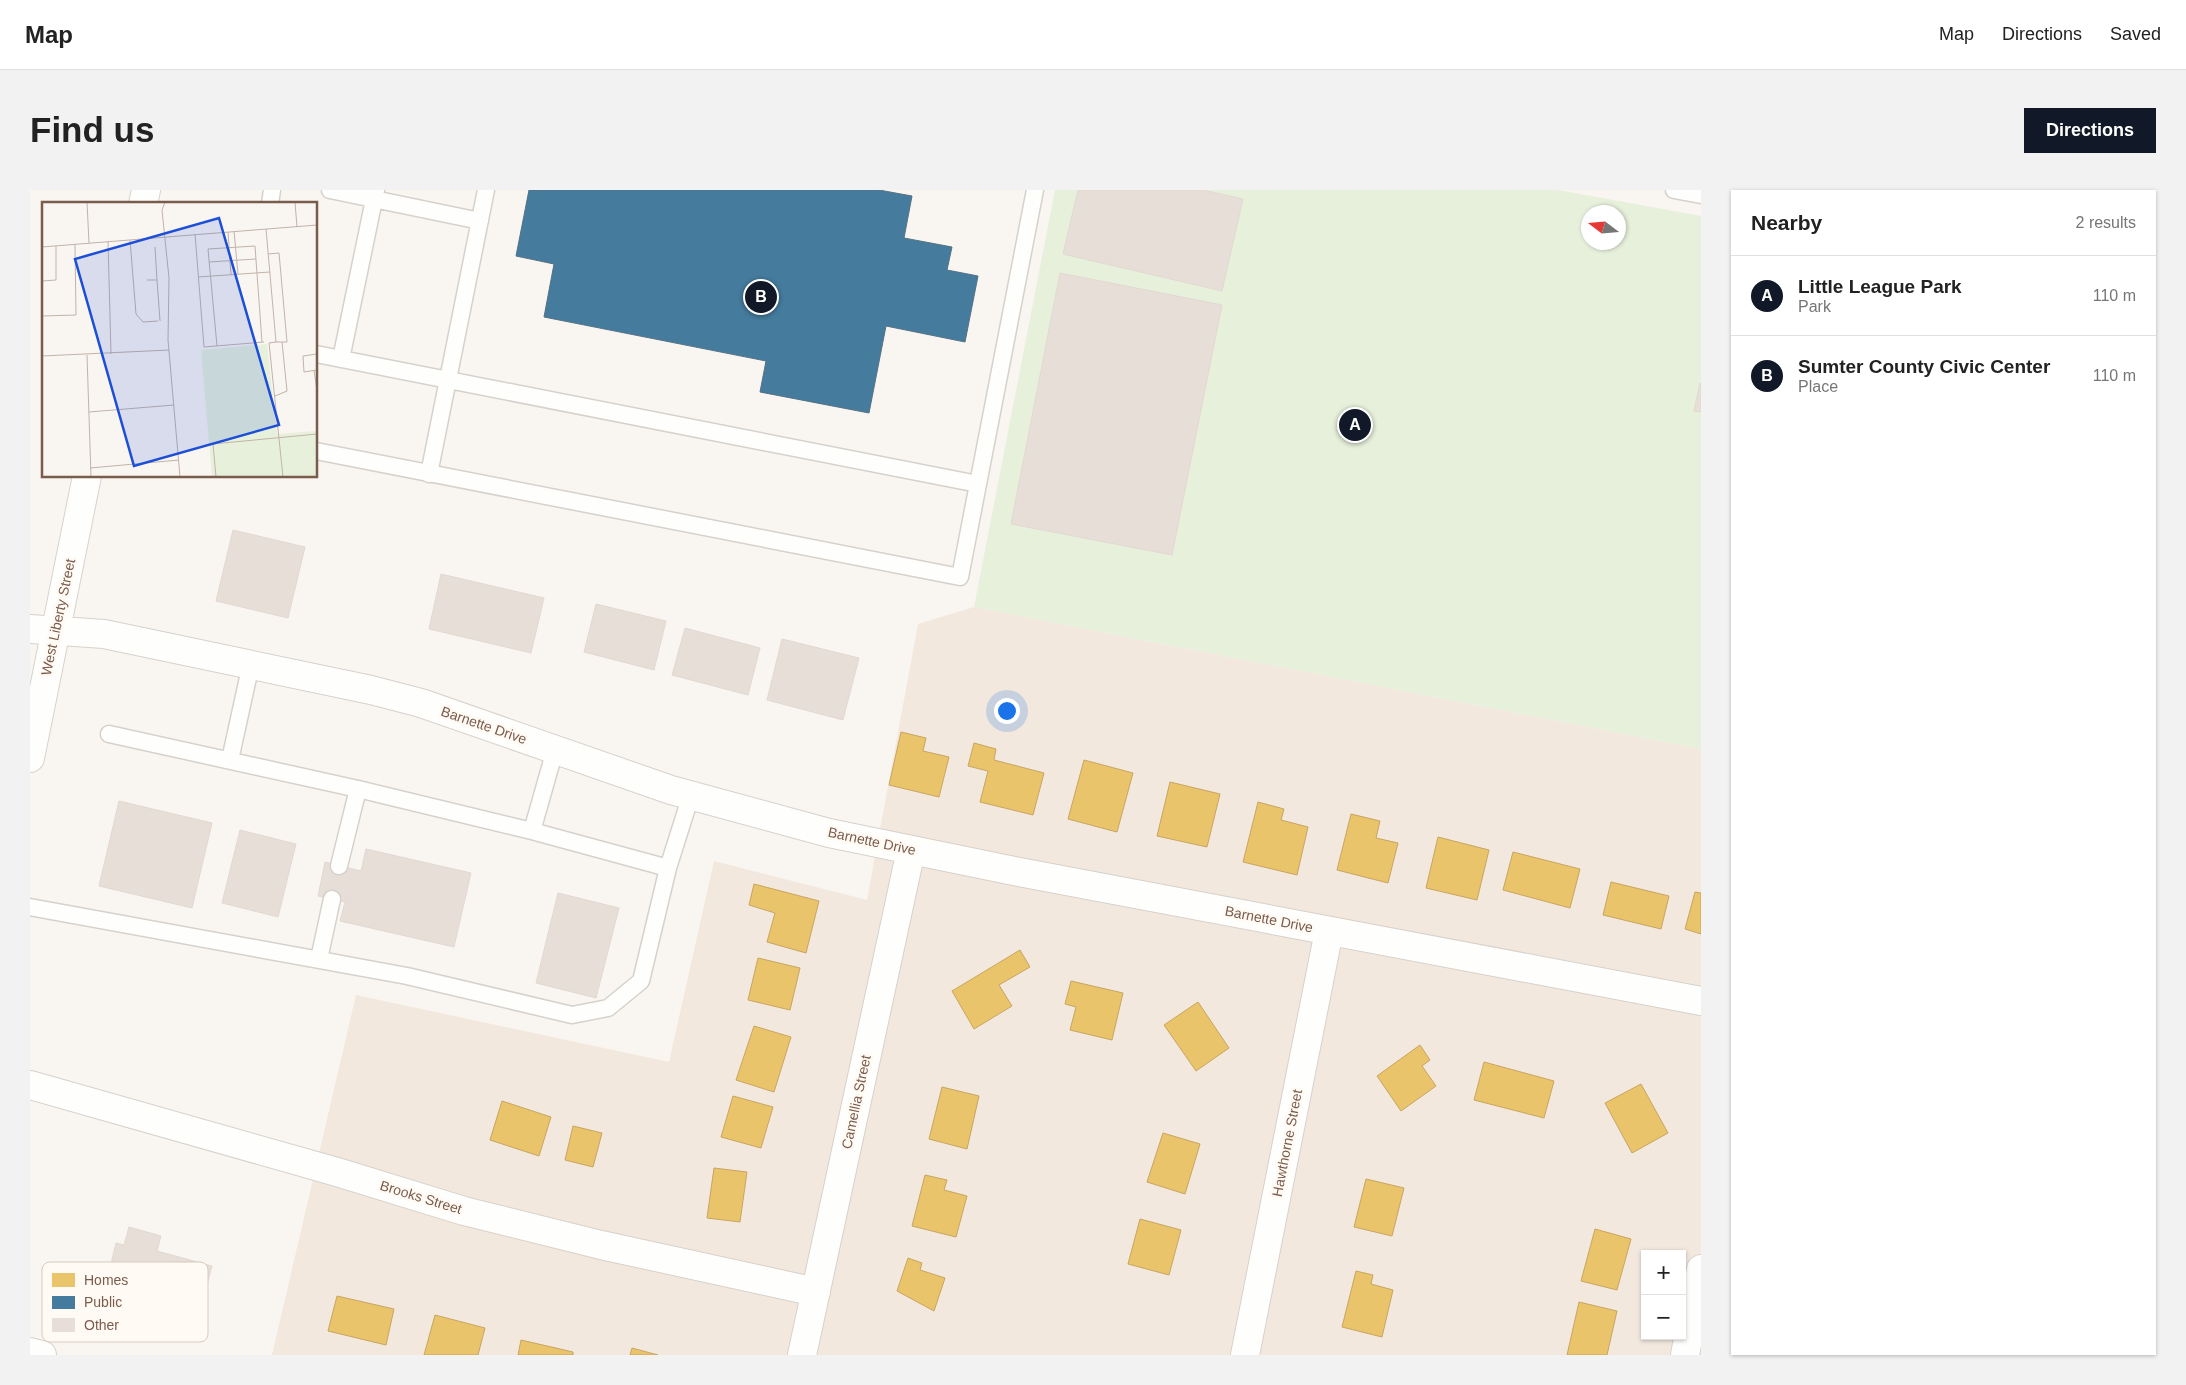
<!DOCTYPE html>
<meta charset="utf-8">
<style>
body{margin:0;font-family:Helvetica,sans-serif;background:#f2f2f2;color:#222}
.controls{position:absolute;right:15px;bottom:15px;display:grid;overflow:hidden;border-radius:0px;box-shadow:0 1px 4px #0004}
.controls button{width:45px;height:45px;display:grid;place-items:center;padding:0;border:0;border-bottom:1px solid #e0e0e0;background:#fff;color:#222;font:25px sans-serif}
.compass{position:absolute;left:1551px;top:15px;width:45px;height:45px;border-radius:50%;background:#fff;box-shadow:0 1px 4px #0004;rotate:286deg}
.you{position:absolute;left:976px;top:520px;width:18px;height:18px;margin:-12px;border:4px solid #fff;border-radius:50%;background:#1a73e8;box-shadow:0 0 0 8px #1a73e833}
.badge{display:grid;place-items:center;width:32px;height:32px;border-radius:50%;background:#111827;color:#fff;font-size:16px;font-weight:700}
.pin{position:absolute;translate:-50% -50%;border:2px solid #fff;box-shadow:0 1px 5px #0006}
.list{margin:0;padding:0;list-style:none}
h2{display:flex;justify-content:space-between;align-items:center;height:65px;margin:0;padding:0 20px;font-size:21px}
h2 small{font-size:16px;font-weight:400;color:#767676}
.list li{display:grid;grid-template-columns:32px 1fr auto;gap:15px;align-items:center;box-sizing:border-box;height:80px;padding:0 20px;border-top:1px solid #e0e0e0}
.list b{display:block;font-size:19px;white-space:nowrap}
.list p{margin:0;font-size:16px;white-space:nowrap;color:#767676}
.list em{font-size:16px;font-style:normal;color:#767676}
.map{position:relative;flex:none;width:1671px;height:1165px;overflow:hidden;border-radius:0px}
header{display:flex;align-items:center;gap:30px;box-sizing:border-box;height:70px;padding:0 25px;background:#fff;border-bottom:1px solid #e0e0e0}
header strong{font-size:24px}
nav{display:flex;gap:28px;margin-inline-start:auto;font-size:18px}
.intro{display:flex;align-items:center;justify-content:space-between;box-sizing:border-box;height:120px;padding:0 30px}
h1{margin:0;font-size:35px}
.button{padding:12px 22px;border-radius:0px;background:#111827;color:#fff;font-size:18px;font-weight:700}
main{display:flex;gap:30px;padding:0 30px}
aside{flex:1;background:#fff;border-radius:0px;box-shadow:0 1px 4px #0004}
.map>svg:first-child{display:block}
</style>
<header>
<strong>Map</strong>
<nav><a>Map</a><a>Directions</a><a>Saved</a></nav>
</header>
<div class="intro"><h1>Find us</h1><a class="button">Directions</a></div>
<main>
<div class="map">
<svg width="1671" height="1165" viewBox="0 0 1671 1165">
<rect width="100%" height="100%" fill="#f9f5f0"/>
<!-- residential -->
<path fill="#f2e8de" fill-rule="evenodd" d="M944 417 1671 559V1165H242L326 805 639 872 684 671 837 710 888 434ZM1615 1064H1652V1146H1615Z"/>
<!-- green -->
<path fill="#e7f0db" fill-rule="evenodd" d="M1025 0H1528L1671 26V559L944 417ZM1558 22H1588V52H1558Z"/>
<!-- homes -->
<path fill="#e9c46a" stroke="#c8a561" d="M871 542 896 548 893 561 919 567 909 607 859 595Z
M944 553 966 559 964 570 1014 583 1003 625 950 612 958 581 938 576Z
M1054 570 1103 583 1087 642 1038 629Z
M1140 592 1190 604 1177 657 1127 646Z
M1228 612 1254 619 1251 630 1278 637 1267 685 1213 672Z
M1321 624 1350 631 1346 648 1368 653 1358 693 1307 680Z
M1408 647 1459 660 1447 710 1396 698Z
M1483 662 1550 679 1540 718 1473 700Z
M1581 692 1639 706 1631 739 1573 725Z
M724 694 789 711 776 763 737 752 745 723 719 715Z
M1665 702 1671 703V744L1655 739Z
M990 760 1000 777 969 795 982 816 944 839 922 801Z
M728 768 770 778 760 820 718 810Z
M1041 791 1093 803 1082 850 1040 840 1046 817 1035 814Z
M1168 812 1199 858 1166 881 1134 835Z
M724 836 761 847 744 902 706 890Z
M1390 855 1400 870 1392 876 1406 896 1371 921 1347 886Z
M1454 872 1524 891 1514 928 1444 910Z
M1611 894 1638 943 1602 963 1575 913Z
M912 897 949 906 937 959 899 949Z
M703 906 743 917 731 958 691 947Z
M472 911 521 927 509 966 460 950Z
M543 936 572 943 563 977 535 970Z
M1133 943 1170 954 1155 1004 1117 992Z
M684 978 717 982 710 1032 677 1028Z
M895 985 917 990 914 1000 937 1006 926 1047 882 1036Z
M1336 989 1374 998 1362 1046 1324 1037Z
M1110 1029 1151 1040 1139 1085 1098 1074Z
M1565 1039 1601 1049 1587 1100 1551 1091Z
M878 1068 892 1073 890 1080 915 1088 904 1121 867 1101Z
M1326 1081 1343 1085 1341 1094 1363 1100 1352 1147 1312 1137Z
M307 1106 364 1119 356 1155 298 1141Z
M1549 1112 1587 1121 1577 1165H1537Z
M405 1125 455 1138 448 1165H394Z
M491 1150 543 1162V1165H488Z
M602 1158 628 1165H600Z"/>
<!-- public -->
<path fill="#457b9d" stroke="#557285" d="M499 0H849L882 6 874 48 922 57 917 80 948 86 935 152 856 136 839 223 730 202 736 171 514 127 524 74 486 66Z"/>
<!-- building -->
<path fill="#e6ded7" stroke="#e2d8d2" d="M1048 0H1173L1213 9 1192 101 1033 64Z
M1030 83 1192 115 1142 365 981 334Z
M1670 193 1671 194V222L1664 221Z
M203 340 275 357 258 428 186 411Z
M411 384 514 408 501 463 399 439Z
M566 414 636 431 624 480 554 462Z
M655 438 730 458 718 505 642 485Z
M752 449 829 468 813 530 737 510Z
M89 611 182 633 162 718 69 696Z
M210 640 266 654 248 727 192 713Z
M336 659 441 683 424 757 310 731 315 712 288 706 295 672 331 681Z
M528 703 589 718 566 808 506 793Z
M99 1037 131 1046 127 1061 182 1076 174 1106 79 1082 86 1053 94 1055Z"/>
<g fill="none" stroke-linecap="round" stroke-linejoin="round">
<!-- service casing -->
<g stroke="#d7d1cb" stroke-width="19">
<path id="service" d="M300 0 450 31
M1644 0 1671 5
M240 14 242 0
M286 164 948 294
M311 169 346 0
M286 261 930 387 1005 0
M399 284 456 0
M79 544 328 599 309 676
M200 570 221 474
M328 599 502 641 638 678 661 605
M502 641 525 560
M0 717 377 786 542 825 578 818 611 791 638 678
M289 769 302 709"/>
</g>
<!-- minor casing -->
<g stroke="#d7d1cb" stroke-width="30">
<path id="minor" d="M0 439 74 444 341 500 391 513 641 600 799 643 984 681 1671 811
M0 895 307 982 434 1021 571 1055 786 1102
M0 1162 12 1165
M772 1165 881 660
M1215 1165 1299 741
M1655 1165 1671 1079"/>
</g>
<!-- secondary casing -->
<g stroke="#d9d2cb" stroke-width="30">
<path id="secondary" d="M113 14 116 0
M0 568 57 286"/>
</g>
<!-- service -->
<use href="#service" stroke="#fefefd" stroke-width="16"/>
<!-- minor -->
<use href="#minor" stroke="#fefefd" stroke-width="28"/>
<!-- secondary -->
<use href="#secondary" stroke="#fefefd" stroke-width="28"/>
</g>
<g text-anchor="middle" stroke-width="5" stroke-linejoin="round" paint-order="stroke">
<!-- street labels -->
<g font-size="14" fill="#7a5c4d" stroke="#fffaf3">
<text transform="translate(28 427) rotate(-78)" y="5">West Liberty Street</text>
<text transform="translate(454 535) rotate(19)" y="5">Barnette Drive</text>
<text transform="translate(842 651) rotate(12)" y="5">Barnette Drive</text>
<text transform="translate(1239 729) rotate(11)" y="5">Barnette Drive</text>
<text transform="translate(826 912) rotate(-78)" y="5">Camellia Street</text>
<text transform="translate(1257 953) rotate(-79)" y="5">Hawthorne Street</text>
<text transform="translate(391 1007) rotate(17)" y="5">Brooks Street</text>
</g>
</g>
<!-- overview -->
<g transform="translate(12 12)">
<rect width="275" height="275" fill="#f9f5f0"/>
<path d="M225 142 235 232 275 229V275H170L159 148Z" fill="#e7f0db"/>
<path fill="none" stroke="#c2b3aa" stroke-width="1" d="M45 0 47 41M123 0 120 8 127 76 126 138 138 275M253 0 255 25M224 27 234 140 227 141 241 275M192 29 196 72M186 30 189 73M153 32 162 145 222 140M88 38 94 112 101 120 116 119M66 39 69 152M0 45 275 23M226 52 237 51 245 140H234M167 60 214 57M156 75 228 70M105 78H115L113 45M115 78 118 119M0 79 14 78V44M0 114 34 113 33 43M175 144 166 47 213 44 220 140M275 152 261 154 262 170 275 168M45 153 49 275M0 154 127 148M272 168 275 189M233 194 245 189 240 140M47 210 132 203M48 266 137 258M174 275 171 242 275 232"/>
<path fill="#1d4ed8" fill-opacity="0.15" stroke="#1d4ed8" stroke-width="2.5" d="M177 16 237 223 92 264 33 57Z"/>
<rect width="275" height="275" fill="none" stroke="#7a5c4d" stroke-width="2.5"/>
</g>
<!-- legend -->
<rect x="12" y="1072" width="166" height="80" rx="8" fill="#fffaf3" stroke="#d7cbc1" stroke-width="1"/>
<rect x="22" y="1083" width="23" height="14" fill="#e9c46a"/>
<rect x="22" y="1106" width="23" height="13" fill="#457b9d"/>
<rect x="22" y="1128" width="23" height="14" fill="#e6ded7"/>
<g font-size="14" fill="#7a5c4d">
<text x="54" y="1095">Homes</text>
<text x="54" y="1117">Public</text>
<text x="54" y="1140">Other</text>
</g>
</svg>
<div class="controls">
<button>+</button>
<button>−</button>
</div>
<svg class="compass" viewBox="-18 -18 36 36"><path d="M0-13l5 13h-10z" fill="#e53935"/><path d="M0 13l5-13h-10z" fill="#767676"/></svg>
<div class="you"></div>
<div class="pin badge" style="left:1325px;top:235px">A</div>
<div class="pin badge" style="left:731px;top:107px">B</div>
</div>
<aside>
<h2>Nearby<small>2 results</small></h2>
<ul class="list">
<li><span class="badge">A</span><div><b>Little League Park</b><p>Park</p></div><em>110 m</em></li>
<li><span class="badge">B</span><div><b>Sumter County Civic Center</b><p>Place</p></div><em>110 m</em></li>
</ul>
</aside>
</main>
